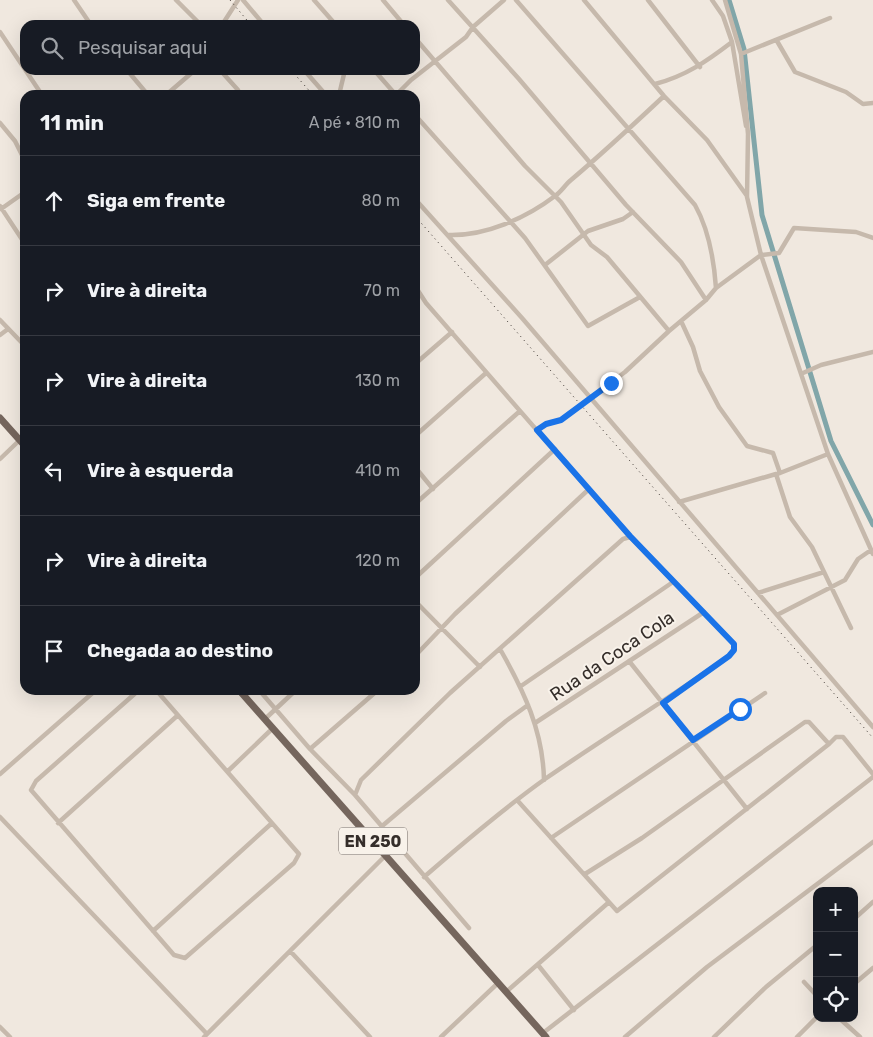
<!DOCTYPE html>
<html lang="pt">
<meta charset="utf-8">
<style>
body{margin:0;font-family:Rubik,sans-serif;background:#20242c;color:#f1f3f6}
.controls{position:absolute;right:15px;bottom:15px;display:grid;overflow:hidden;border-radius:10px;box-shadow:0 5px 20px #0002}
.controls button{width:45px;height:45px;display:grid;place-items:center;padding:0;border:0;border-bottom:1px solid #363941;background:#171b24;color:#f1f3f6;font:25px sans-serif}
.stop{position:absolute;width:15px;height:15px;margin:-11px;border:4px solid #1a73e8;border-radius:50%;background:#fff}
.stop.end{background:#1a73e8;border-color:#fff;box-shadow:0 1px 5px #0008}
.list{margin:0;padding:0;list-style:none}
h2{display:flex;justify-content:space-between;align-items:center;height:65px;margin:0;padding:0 20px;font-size:21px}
h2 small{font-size:16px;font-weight:400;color:#9ea1a6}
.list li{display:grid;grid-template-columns:32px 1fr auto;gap:15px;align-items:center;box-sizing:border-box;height:90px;padding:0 20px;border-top:1px solid #363941}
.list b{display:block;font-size:19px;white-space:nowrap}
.list em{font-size:16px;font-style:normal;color:#9ea1a6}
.icon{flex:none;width:28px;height:28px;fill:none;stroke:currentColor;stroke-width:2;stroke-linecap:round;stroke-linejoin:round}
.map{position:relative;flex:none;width:873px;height:1037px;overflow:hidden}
.search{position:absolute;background:#171b24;box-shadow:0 5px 20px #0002;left:20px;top:20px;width:400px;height:55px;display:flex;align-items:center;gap:12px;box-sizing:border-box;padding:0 18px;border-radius:15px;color:#9ea1a6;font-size:19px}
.panel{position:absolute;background:#171b24;box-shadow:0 5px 20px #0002;left:20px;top:90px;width:400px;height:605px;border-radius:15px}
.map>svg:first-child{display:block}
</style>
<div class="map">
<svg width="873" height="1037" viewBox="0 0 873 1037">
<rect width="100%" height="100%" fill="#f0e8df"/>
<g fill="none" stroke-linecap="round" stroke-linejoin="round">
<!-- canal -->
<path stroke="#81a6a9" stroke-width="5" d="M729 0 744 49 762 215 831 441 873 525"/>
<!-- street -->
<path stroke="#c6b9ac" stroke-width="4.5" d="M74 0 91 25
M176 0 201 25
M243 0 264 25
M314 0 336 25
M383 0 404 25
M448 0 519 79 626 205 681 262 706 300
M516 0 695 205C709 230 714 260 716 288
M584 0 664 96 707 140 747 196
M648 0 700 67
M712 0 723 16 732 42 746 126
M725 0 741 54 748 134 747 197 761 255 828 454 873 554
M222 25 238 0
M0 32 42 95
M415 38 525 166 561 202 591 245 607 257 669 331
M777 41 795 72 846 92 863 104 873 103
M741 54 830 18
M127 70 148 95
M220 70 238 90 239 95
M304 70 326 95
M374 70 396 95
M655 84C686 76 707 61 732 42
M166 95 195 70
M339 95 345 70
M396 95 411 80 466 37 473 27 504 0
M415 115 525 238 588 326 640 297
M0 123 15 141 25 161
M415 199 522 318 873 727
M0 206 25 244
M1 209 25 192
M449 235C486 236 526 218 555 196 561 192 565 185 571 180 603 153 633 125 664 96
M545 265 588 231 623 219 633 212
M415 286 426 303 630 537 734 644V650L729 656C668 699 606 737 545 779 503 809 463 843 424 877
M0 320 25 346
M681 321 693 347 700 371 719 407 747 446 773 453 780 473 776 474 790 517 812 547 851 628
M0 335 8 329
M415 364 452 332
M803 373 821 365 873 352
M537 430 547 424 561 420 625 372 669 331 706 300 716 288 761 255 779 253 794 228 856 232 873 238
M415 436 486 373
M0 459 25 435
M415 467 433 489
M780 473 828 454
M679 502 776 474
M415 504 520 411
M415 578 555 449
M758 593 824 572
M415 601 480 667
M777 615 845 580 858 559 871 550
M500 649C524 691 543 731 544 780
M415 656 455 614 589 489
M629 661 747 809
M521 686 673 582
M139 690 36 781 31 790 174 955 185 958 294 863 299 854 156 690
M259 690 310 749 355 795 469 928
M265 719 296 690
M535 723 704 612
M310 749 378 690
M228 771 273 728
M0 774 96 690
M355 795 361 780 450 693 623 539 630 537
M517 800 617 911 829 744
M0 817 207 1034
M58 823 177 716
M381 827 506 721 528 705
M551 838 765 693
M375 844 387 833
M585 874 642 838 805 722H809L829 744 836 737H843L873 774
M854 919 873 902
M153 931 272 823
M291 952 370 1037
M538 965 574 1010
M804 982 817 996
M854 984 873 968
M506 992 608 903
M839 1018 860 1037
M0 1027 10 1037
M543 1033 873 777
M204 1037 386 855
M441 1037 498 983
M625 1037 707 967 873 842
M714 1037 766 987 817 945
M797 1037 817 1017"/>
<!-- primary -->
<path stroke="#75665d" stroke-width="7" d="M0 418 25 446
M239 690 546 1037"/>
<!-- rail -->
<path stroke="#352e2a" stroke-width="1" stroke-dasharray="1 4" stroke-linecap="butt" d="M230 0 251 25
M291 70 313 95
M415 216 873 738"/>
</g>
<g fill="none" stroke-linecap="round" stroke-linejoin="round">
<!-- route -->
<path stroke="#1a73e8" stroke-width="6" d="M611 383 561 420 546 424 537 430 630 536 734 644V650L729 656 663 703 693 740 740 709"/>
</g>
<g text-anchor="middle" stroke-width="4" stroke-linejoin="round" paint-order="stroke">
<!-- shield labels -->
<rect fill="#f8f2ea" stroke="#706964" stroke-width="1" x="339" y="827.5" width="68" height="27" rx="4"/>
<g font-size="16" font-weight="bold" fill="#352e2a">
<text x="373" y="847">EN 250</text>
</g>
<!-- street labels -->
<g font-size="18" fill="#352e2a" stroke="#f8f2ea">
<text transform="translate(612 656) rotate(-34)" y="6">Rua da Coca Cola</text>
</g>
</g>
</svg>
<div class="controls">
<button>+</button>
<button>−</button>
<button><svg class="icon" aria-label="locate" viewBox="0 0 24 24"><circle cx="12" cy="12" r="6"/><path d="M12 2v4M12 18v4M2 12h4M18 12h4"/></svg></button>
</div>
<div class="stop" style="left:740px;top:709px"></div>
<div class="stop end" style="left:611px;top:383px"></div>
<div class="search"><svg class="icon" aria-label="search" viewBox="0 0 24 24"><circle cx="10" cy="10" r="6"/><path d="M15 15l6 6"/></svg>Pesquisar aqui</div>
<section class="panel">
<h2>11 min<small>A pé · 810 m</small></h2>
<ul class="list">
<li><svg class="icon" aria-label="ahead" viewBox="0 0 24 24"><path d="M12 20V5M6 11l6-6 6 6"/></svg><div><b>Siga em frente</b></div><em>80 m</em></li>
<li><svg class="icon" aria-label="right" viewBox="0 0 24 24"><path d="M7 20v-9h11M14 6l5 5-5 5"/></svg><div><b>Vire à direita</b></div><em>70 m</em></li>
<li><svg class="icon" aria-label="right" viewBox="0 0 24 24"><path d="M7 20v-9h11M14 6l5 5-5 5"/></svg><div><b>Vire à direita</b></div><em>130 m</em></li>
<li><svg class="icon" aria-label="left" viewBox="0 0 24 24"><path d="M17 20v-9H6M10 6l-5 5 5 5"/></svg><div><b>Vire à esquerda</b></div><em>410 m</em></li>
<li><svg class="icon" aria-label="right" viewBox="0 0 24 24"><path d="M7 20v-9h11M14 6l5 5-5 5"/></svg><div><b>Vire à direita</b></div><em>120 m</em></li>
<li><svg class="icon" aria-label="arrive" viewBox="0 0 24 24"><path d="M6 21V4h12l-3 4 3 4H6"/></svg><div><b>Chegada ao destino</b></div></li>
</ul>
</section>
</div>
